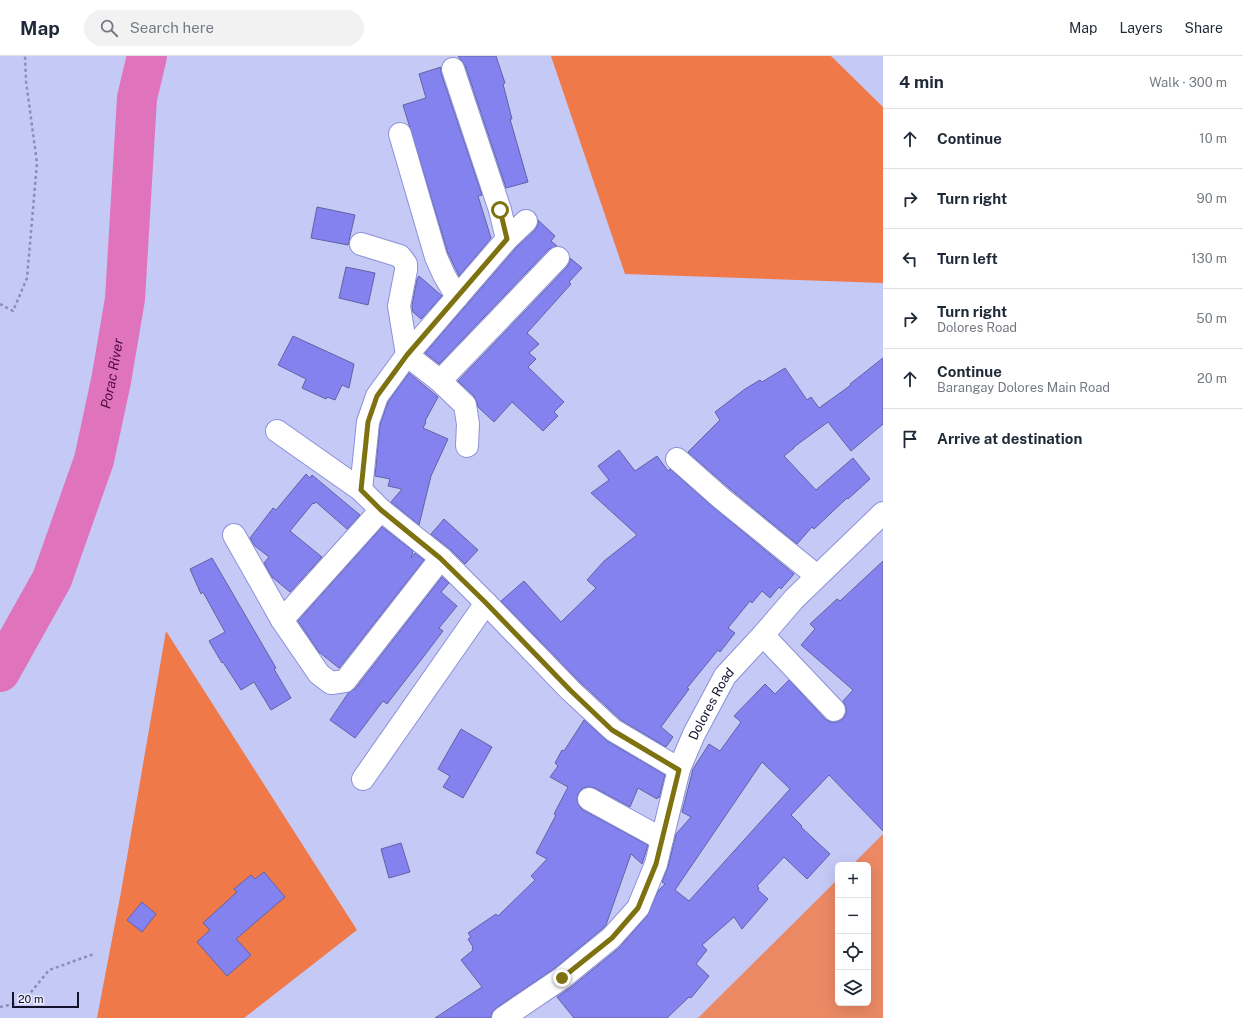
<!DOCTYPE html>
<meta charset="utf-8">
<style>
body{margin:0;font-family:"Public Sans",sans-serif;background:#f2f2f3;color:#1f2937}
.controls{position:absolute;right:12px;bottom:12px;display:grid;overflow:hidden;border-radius:6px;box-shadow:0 4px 16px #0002}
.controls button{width:36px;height:36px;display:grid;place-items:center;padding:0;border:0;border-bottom:1px solid #e0e1e3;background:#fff;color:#1f2937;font:20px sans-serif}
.scale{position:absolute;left:12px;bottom:10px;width:67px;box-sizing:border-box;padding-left:4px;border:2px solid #13122d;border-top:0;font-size:11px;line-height:14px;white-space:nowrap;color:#13122d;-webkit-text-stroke:3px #ebecfc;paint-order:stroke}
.stop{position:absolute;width:12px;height:12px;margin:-9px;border:3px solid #7d7110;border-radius:50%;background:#fff}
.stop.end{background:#7d7110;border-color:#fff;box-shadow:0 1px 4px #0008}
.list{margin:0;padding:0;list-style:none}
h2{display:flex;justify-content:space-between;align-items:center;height:52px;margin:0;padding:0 16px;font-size:17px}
h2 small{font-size:13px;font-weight:400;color:#747a83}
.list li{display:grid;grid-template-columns:26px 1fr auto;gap:12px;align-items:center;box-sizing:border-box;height:60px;padding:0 16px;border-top:1px solid #e0e1e3}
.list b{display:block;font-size:15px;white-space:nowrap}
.list p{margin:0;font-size:13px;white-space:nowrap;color:#747a83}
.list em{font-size:13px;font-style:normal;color:#747a83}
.icon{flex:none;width:22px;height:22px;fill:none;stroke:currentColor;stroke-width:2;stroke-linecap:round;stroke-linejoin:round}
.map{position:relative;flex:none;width:883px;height:962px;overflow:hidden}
header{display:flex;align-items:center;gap:24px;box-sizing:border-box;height:56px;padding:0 20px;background:#fff;border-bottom:1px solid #e0e1e3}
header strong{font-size:19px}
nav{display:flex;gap:22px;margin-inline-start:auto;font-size:14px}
.search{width:280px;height:36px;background:#f2f2f3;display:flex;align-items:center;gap:10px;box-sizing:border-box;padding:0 14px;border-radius:22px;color:#747a83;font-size:15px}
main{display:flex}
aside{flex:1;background:#fff}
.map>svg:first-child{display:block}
</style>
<header>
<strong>Map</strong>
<div class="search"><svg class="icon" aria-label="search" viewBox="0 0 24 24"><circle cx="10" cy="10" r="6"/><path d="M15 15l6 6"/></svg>Search here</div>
<nav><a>Map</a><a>Layers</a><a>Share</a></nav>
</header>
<main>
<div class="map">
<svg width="883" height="962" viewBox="0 0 883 962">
<rect width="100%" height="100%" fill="#c5c9f6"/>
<!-- green -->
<path fill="#eb8964" d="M883 778V962H698L838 823V947H868V809H852Z"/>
<!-- forest -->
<path fill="#f0794a" d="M551 0H831L883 51V227L625 218Z
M166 575 357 874 244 962H97L121 836Z"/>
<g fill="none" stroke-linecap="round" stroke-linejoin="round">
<!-- river -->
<path stroke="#e074bc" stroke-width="40" id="s1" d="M0 616 52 523 94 404 111 325 125 243 137 42 147 0"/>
</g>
<!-- building -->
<path fill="#8382ef" stroke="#6162a6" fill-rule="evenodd" d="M458 0H496L505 27 503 28 512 63H510L528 126 506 132 465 9Z
M441 11V17L482 139 478 140 491 182 459 220 448 197 403 49 426 42 419 18Z
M317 151 355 159 348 189 311 182Z
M538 164 555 180 551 185 557 190 549 193 439 308 425 297 516 192 535 174 538 169Z
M570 202 582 212 569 226 571 228 527 277 539 288 529 297 536 303 528 311 564 346 554 356 558 360 543 375 512 346 494 366 478 351 477 347 474 340 458 325 567 211 570 205Z
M346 211 375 217 368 249 339 242Z
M419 220 442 240 421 263 413 256 412 250 417 223Z
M293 280 354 308 349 332 342 329 335 344 327 341 326 343 302 332 306 323 278 309Z
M883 302V368L851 395 828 366 794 391V392L784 400 816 434 853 402 870 423 848 443 847 442 814 473 812 471 797 488 729 432 688 396 720 364 715 356 745 333 760 324 762 326 785 312 807 344 811 341 819 352 851 329 850 328Z
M409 317 438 341 425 365 426 366 423 372 448 383 431 420 419 469 391 446 402 433 388 430 390 423 375 420 380 369 388 346Z
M619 394 635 415 657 400 668 415 670 413 713 451 794 518 781 533 779 531 770 542 762 535 752 547 750 545 728 572 735 577 720 596 718 594 687 632 689 633 661 671 673 681 666 691 621 664 579 625 501 545 524 525 561 566 596 532 587 524 604 505 637 479 591 437 609 424 598 410Z
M306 418 310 422 312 419 360 459 347 473 316 446 314 448 313 447 290 475 322 501 290 536 272 521 264 507 269 501 255 490 250 482 273 452 276 454Z
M444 463 478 494 465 508 450 493 431 478Z
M382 471 413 495 411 502 415 497 424 504 339 612 319 596 298 565Z
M212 502 276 612 274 613 291 642 271 654 254 626 241 634 223 606 222 607 209 585 225 576 203 536 201 538 190 513Z
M883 505V775L829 719 791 759 802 770 801 771 830 798 807 823 784 801 757 830 759 832 758 834 768 843 742 873 734 861 702 889 707 894 696 908 709 920 691 942 689 941 667 962H574L557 941 570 932 619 892 647 860 658 835 665 828 662 826 668 811 676 778 691 761 682 756 693 713 709 688 720 695 741 666 734 660 765 628 775 638 789 624 825 663 830 666H837L843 663 846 658V651L843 645 853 634 801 589 815 573 810 568 837 543 840 545ZM762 706 790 733 689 845 675 834Z
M442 521 449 527 441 536 457 550 439 572 443 575 421 604 387 648 383 645 355 682 330 664 349 636 355 633Z
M584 664 607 685 665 719 659 742 658 741 657 743 638 732 630 751 595 732 588 731 583 732 578 737 577 744 579 750 583 754 648 789 642 808 631 798 606 869 602 873 555 912 496 952 492 956 491 962H435L482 931 461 904 473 894 472 892 473 891 468 883 471 881 468 877 496 858 498 860 535 824 531 820 547 803 536 797 556 759 554 758 568 731 550 721 558 710 555 707 562 694 564 695Z
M461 673 492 691 463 742 443 731 450 720 438 713Z
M401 787 410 816 389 822 381 793Z
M264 816 285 841 236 883 251 899 227 920 197 886 210 874 203 867 237 836 234 833 251 819 255 823Z
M142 846 156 858 142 876 127 864Z"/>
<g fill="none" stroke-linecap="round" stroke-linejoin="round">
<!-- minor casing -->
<g stroke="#8d90d8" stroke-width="24">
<g id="minor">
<path d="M453 13 500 154 507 183"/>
<path d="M400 78 436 201 444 219 457 241"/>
<path d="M361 188 400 200 406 208V214L399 250 407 299 440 325 465 349 468 368 467 390"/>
<path d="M440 325 558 202"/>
<path d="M277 375 361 434 381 454 441 502 486 547 570 634 613 674 679 713"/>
<path d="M677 403 721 442 817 520"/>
<path d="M361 434 368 366 377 340 407 299 507 183 526 165"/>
<path d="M234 479 282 564 319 618 331 627 345 625 441 502"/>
<path d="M282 564 381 454"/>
<path d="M763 579 834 654"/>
<path d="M363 723 486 547"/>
<path d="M589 743 662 783"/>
<path id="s2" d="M503 962 562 922 611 882 638 852 656 808 679 713 694 678 725 620 763 579 794 543 883 457"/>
</g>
</g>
<!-- path -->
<path stroke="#8b8db4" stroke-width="2.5" stroke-dasharray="3 3" stroke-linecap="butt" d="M0 248 13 255 27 222 37 107 26 25 25 0
M0 951 23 946 49 914 94 898"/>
<!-- minor -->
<use href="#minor" stroke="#fff" stroke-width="22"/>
</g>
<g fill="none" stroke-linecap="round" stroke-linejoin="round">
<!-- route -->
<path stroke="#7d7110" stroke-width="5" d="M500 154 507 183 407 299 377 340 368 366 361 434 381 454 440 502 486 547 570 634 612 674 679 714 656 808 638 852 612 882 562 922"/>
</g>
<g text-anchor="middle" stroke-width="3.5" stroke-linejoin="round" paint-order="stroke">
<!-- street labels -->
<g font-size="13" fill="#13122d" stroke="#ebecfc">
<text dy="5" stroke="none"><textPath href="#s2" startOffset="393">Dolores Road</textPath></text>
</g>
<!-- water labels -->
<g font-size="14" font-style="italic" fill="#500b3d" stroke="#ebecfc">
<text dy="5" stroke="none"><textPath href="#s1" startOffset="321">Porac River</textPath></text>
</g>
</g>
</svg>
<div class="controls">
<button>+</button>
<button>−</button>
<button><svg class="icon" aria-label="locate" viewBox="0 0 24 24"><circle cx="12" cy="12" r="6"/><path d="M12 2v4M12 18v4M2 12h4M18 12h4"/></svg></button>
<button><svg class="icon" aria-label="layers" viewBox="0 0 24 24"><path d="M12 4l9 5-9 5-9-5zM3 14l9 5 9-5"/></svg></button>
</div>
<div class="scale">20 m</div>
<div class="stop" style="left:500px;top:154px"></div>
<div class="stop end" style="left:562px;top:922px"></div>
</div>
<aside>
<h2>4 min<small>Walk · 300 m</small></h2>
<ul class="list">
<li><svg class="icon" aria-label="ahead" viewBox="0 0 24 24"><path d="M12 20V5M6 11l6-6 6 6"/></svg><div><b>Continue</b></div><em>10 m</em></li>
<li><svg class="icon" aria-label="right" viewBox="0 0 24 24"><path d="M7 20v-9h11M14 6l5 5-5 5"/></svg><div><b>Turn right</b></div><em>90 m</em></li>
<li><svg class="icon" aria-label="left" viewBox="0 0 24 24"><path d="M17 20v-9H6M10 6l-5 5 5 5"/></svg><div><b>Turn left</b></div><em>130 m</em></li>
<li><svg class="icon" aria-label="right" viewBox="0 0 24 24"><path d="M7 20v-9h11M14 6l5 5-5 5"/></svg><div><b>Turn right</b><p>Dolores Road</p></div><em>50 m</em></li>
<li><svg class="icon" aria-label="ahead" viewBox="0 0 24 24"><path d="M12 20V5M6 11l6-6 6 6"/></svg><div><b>Continue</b><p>Barangay Dolores Main Road</p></div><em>20 m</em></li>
<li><svg class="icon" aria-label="arrive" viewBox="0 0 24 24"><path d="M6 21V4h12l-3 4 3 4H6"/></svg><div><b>Arrive at destination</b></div></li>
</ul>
</aside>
</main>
